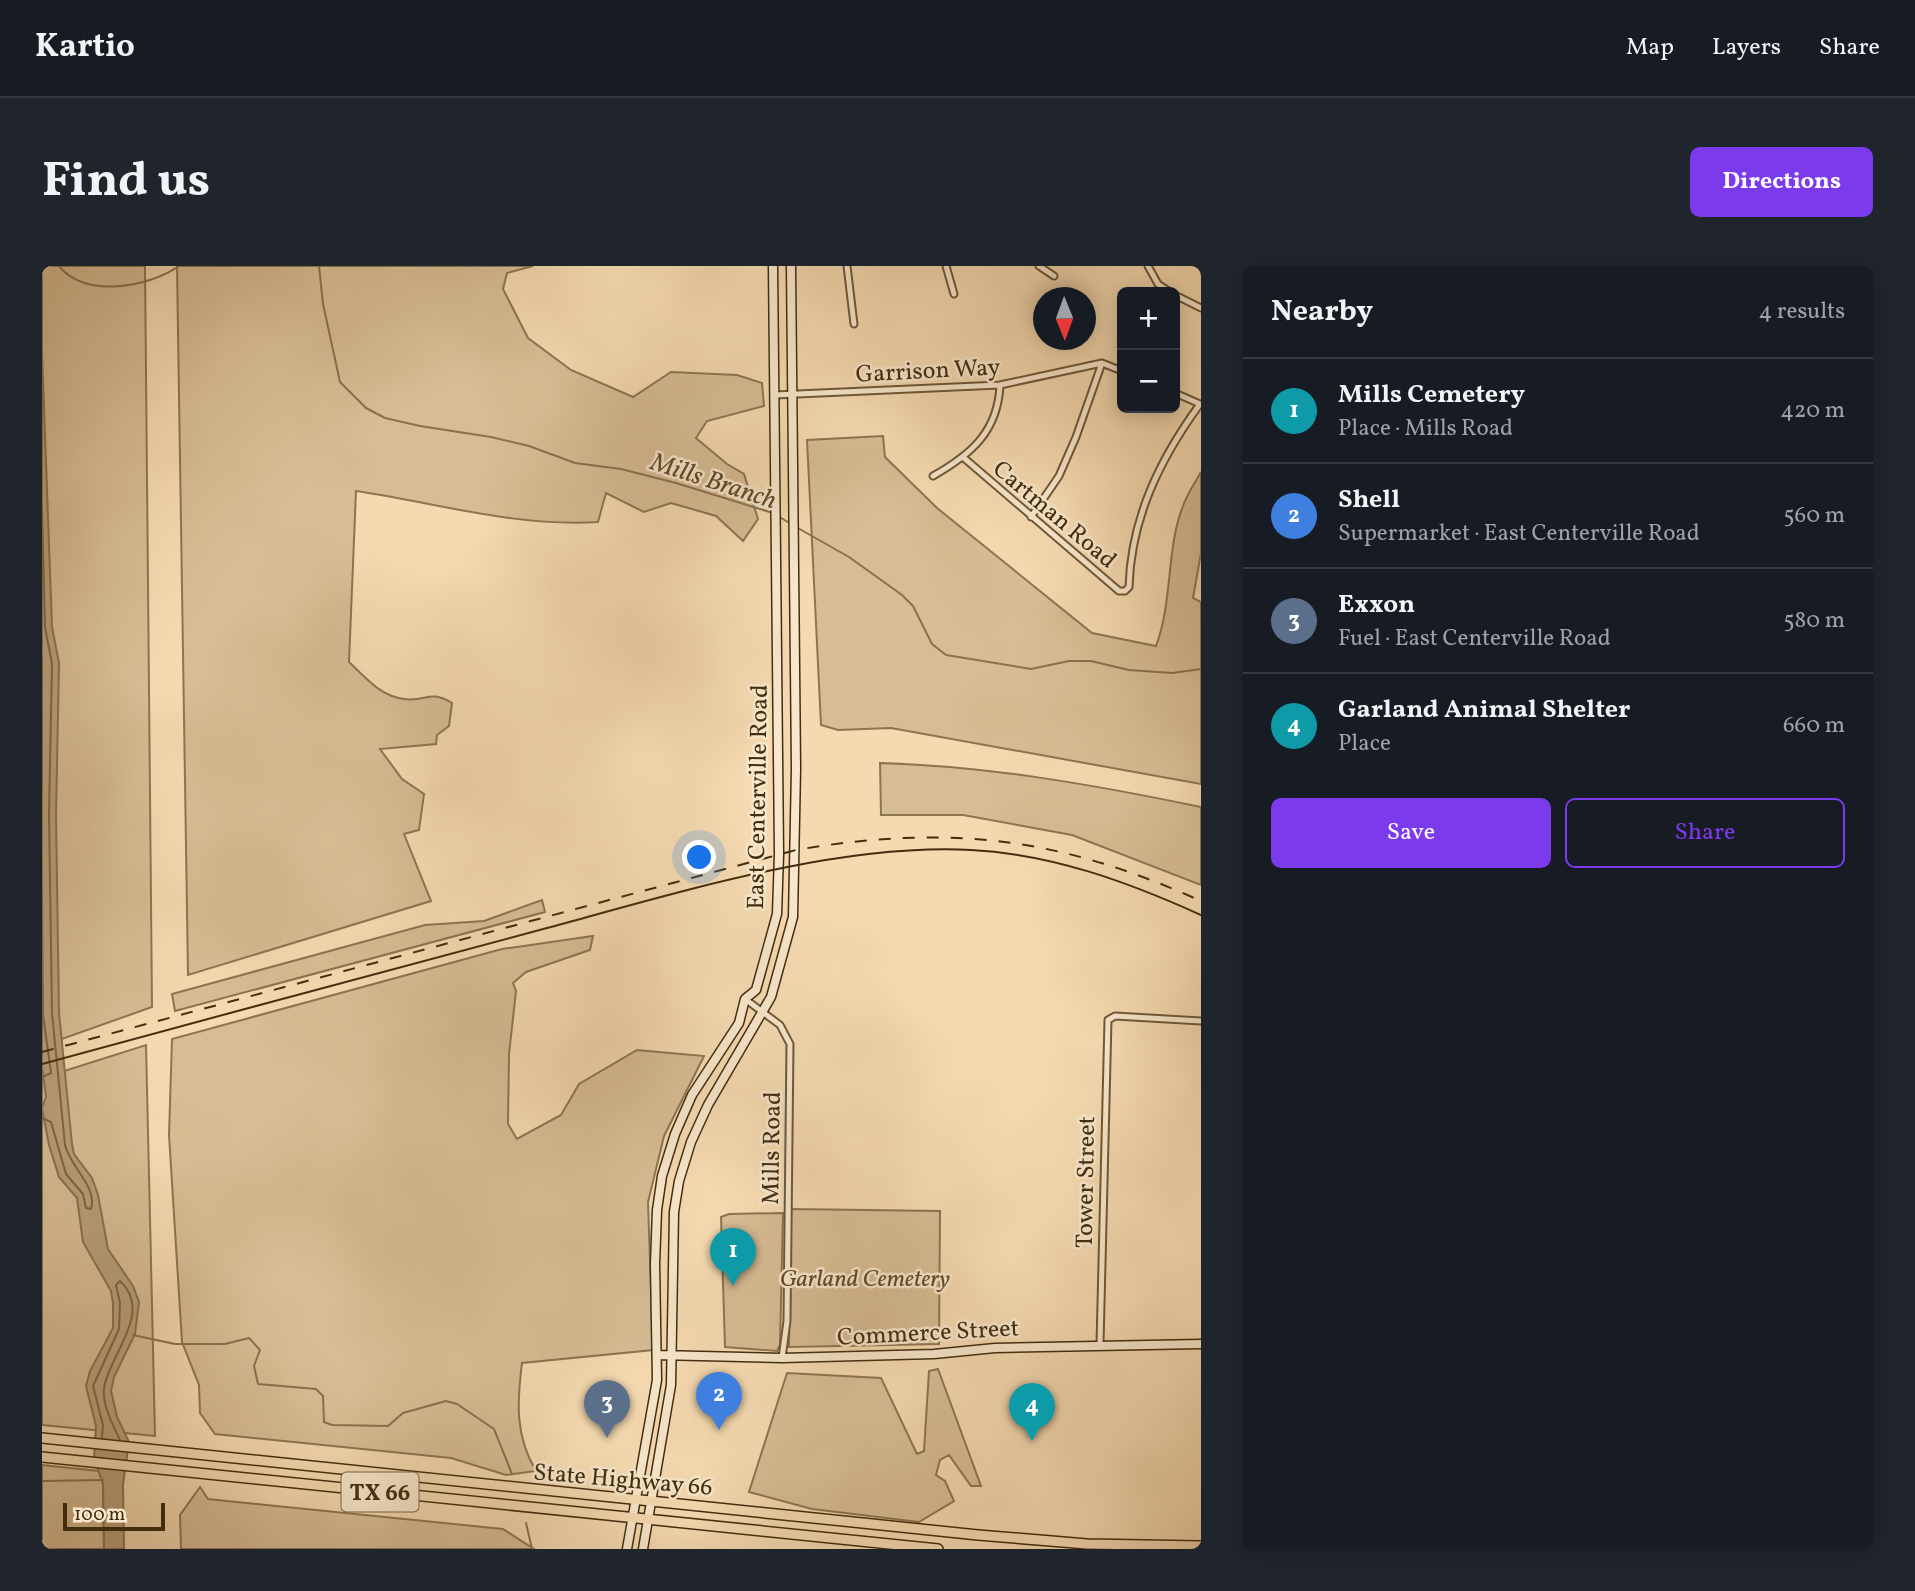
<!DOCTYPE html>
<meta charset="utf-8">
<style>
body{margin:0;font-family:Vollkorn,serif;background:#20242c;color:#f1f3f6}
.controls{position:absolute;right:21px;top:21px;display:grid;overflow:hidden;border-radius:10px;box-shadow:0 4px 18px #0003}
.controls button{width:63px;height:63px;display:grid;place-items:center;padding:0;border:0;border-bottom:2px solid #363941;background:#171b24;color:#f1f3f6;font:35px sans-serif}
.compass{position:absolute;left:991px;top:21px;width:63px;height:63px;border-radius:50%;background:#171b24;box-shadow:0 4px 18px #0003;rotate:179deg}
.scale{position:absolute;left:21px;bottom:18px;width:102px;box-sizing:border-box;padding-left:7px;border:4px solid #422d0f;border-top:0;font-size:19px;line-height:24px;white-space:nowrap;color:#422d0f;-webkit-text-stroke:5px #f8e7cc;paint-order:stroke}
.you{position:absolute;left:658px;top:592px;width:24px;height:24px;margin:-18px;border:5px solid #fff;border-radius:50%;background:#1a73e8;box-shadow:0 0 0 10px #1a73e833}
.badge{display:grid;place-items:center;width:46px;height:46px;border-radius:50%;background:#7c3aed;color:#fff;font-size:23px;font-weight:700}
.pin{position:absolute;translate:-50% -58px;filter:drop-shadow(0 2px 4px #0008)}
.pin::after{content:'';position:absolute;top:37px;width:24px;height:21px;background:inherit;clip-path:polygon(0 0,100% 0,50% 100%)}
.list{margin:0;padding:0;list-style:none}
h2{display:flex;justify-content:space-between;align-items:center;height:91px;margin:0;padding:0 28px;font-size:30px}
h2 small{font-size:23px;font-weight:400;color:#9ea1a6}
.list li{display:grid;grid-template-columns:46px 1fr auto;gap:21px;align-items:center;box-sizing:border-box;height:105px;padding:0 28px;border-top:2px solid #363941}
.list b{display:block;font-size:26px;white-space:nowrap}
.list p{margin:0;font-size:23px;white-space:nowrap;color:#9ea1a6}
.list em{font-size:23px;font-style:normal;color:#9ea1a6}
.actions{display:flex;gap:14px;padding:21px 28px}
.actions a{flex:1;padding:16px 0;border:2px solid #7c3aed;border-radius:10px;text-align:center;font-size:24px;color:#7c3aed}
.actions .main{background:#7c3aed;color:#fff}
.map{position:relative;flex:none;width:1159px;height:1283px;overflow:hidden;border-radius:10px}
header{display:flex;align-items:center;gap:42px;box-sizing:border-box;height:98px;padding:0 35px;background:#171b24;border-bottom:2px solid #363941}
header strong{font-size:33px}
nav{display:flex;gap:38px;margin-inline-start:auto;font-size:24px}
.intro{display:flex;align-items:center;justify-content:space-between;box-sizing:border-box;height:168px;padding:0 42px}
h1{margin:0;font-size:49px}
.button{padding:18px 32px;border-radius:10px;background:#7c3aed;color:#fff;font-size:24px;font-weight:700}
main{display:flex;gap:42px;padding:0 42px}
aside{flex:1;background:#171b24;border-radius:10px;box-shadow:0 4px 18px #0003}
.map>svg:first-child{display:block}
</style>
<header>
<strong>Kartio</strong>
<nav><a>Map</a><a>Layers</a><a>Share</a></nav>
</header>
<div class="intro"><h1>Find us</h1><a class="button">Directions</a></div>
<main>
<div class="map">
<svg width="1159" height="1283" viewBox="0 0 1159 1283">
<rect width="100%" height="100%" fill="#f5dab1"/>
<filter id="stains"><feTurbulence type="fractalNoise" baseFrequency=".00286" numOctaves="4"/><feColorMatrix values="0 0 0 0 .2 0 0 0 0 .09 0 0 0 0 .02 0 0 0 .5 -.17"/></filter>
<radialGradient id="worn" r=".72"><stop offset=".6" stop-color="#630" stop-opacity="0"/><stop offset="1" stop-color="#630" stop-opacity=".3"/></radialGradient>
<!-- green -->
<path fill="#d7bd95" stroke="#8c7552" stroke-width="2" d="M0 0H103L110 741 0 780Z
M135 0H491L465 7 461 23 486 72 529 104 591 131 629 106 695 109 720 117 722 140 665 155 654 172 685 198 702 208 716 253 701 275 674 250 629 237 602 246 564 227 556 256C471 261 396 237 314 225L307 396C324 412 338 430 362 433 385 436 387 423 410 437L407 460 395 469 394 478 338 483 360 513 382 528 377 564 362 568 389 635 146 709Z
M841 170 843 191 895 242 1050 367 1114 380C1131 335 1124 283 1141 240 1145 228 1153 217 1159 206V287L1151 332 1159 336V518L849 462 796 464 779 459 765 174Z
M838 497C946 500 1053 519 1159 541V619L1030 569 921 549H839Z
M500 634 503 646 133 745 130 728 383 659 442 655Z
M551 670 548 684 484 706 471 717 474 725 467 788 466 858 475 873 519 849 537 818 595 784 662 790 622 870 606 936 611 1084 480 1097C475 1137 473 1170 494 1205L464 1209 409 1192 173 1168 158 1147 157 1119 140 1076 127 869 130 773 460 683Z
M104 779 113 1170 0 1159V812Z
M749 943 898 945 897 1078 747 1081Z
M741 947 738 1079 735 1085 683 1081 679 951 687 948Z
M896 1103 939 1220H929L907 1189 898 1194 894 1209 903 1215 912 1235 877 1256 770 1243 707 1226 745 1107 839 1112 875 1188 882 1185 887 1105Z
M0 1199 57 1205 61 1218 62 1283H0Z
M158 1221 166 1233 461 1263 492 1283H139L138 1249Z"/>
<!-- water -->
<path fill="#b89f7a" stroke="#89714f" stroke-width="2" d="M0 86 10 361 17 397 14 549 17 747 30 878 32 888 50 912 56 929 66 983 91 1020 97 1036 93 1068 72 1111 69 1125 75 1151 87 1176 81 1218 82 1283H62L61 1218 52 1192 54 1160 44 1120 48 1105 71 1062V1037L69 1025 41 976 35 932 17 911 7 879 0 842 4 831 0 801Z"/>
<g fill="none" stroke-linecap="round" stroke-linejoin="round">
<!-- shore -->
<path stroke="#7d6644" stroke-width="2" d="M0 243 3 361 10 398 7 548 10 747 23 879C28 901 56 921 49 943L44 942 41 928 24 908 9 856 0 852
M0 391V521
M0 627 1 749 9 807 0 811
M60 1172 61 1159 51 1120 77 1063 78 1037 74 1019 78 1015C112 1046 67 1089 62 1122 60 1139 71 1159 78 1174"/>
<!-- stream -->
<path stroke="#89714f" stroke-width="2" d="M17 0C44 33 107 21 137 0
M277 0 281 38 298 116 324 142 343 152 378 160 449 171 487 180 533 197 579 203 634 217 731 247
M736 250 749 258
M754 261 807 291 860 329 871 340 890 378 904 389 989 403 1027 395H1049L1087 404 1130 407 1159 403
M91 1069 133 1078H183L207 1072 218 1084 212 1100 216 1118 274 1123 281 1130 282 1156 290 1159 346 1160 361 1147 404 1135 415 1138 452 1163 470 1208
M0 1215 62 1214
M484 1257 490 1283"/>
<!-- street casing -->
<g stroke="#6f5838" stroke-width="9">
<path id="street" d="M805 0 812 58
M904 0 912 28
M997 0 1012 10
M1106 0 1116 18 1128 26
M1133 29 1159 42
M733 129 958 119 1060 97 1080 105
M922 192 1077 325H1083L1087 321C1089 252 1118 193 1158 138L1133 127
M891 210C930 188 956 165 958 119
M989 251 1017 210 1034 171 1060 97
M703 733 738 759 748 778 745 1055 740 1092
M1058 1078 1066 754 1073 750 1159 755"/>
</g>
<!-- secondary casing -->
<g stroke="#422d0f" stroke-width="11">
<path id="secondary" d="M616 1089 740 1092 892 1088 953 1082 1159 1078
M585 1283 615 1114 613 998 615 944 620 910 633 868 650 829 697 757 703 733 714 724 735 648 737 588 731 0
M601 1283 629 1119 632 946 637 915 649 876 666 839 729 731 751 651 754 503 749 0"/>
</g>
<!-- primary casing -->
<g stroke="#422d0f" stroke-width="12">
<path id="primary" d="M0 1172 936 1269 1045 1278 1159 1280
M0 1191 896 1283"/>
</g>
<!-- street -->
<use href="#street" stroke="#f8e7cc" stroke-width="5"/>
<!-- secondary -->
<use href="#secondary" stroke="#f8e7cc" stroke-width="8"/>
<!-- primary -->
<use href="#primary" stroke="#f5dab1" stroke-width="9"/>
<!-- tram -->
<path stroke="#422d0f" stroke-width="2" d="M0 798C168 752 337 707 505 662 635 627 795 577 929 584 1010 588 1086 616 1159 649"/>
<!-- rail -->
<path stroke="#422d0f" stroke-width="2" stroke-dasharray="12 12" stroke-linecap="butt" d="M0 786 754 584C907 558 1017 571 1159 635"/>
</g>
<g text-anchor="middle" stroke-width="5" stroke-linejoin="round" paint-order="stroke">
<!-- shield labels -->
<rect fill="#f8e7cc" stroke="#796548" stroke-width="2" x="299.5" y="1206.5" width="77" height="39" rx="5"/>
<g font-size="23" font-weight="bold" fill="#422d0f">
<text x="338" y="1234">TX 66</text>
</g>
<!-- street labels -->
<g font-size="24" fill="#422d0f" stroke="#f8e7cc">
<text transform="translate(886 104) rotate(-3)" y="8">Garrison Way</text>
<text transform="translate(1013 248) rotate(40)" y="8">Cartman Road</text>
<text transform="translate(715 531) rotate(-89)" y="8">East Centerville Road</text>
<text transform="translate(729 882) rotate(-89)" y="8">Mills Road</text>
<text transform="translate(1043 916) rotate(-89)" y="8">Tower Street</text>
<text transform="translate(886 1066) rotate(-3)" y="8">Commerce Street</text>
<text transform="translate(581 1213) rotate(5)" y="8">State Highway 66</text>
</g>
<!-- park labels -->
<g font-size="24" font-style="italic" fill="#604a2a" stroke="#f8e7cc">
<text x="823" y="1020">Garland Cemetery</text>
</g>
<!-- water labels -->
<g font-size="26" font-style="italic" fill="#604a2a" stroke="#f8e7cc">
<text transform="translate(672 214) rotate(18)" y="9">Mills Branch</text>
</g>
</g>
<rect width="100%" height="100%" filter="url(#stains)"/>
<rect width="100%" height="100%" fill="url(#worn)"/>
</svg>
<div class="controls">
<button>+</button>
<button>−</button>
</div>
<svg class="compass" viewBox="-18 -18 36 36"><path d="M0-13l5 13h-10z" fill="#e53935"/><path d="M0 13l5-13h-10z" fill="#9ea1a6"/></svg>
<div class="scale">100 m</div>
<div class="you"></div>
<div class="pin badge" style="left:691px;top:1020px;background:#0f9aa8">1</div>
<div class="pin badge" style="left:677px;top:1164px;background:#3f7fe0">2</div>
<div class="pin badge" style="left:565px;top:1172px;background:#5c6f8a">3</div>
<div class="pin badge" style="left:990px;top:1175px;background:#0f9aa8">4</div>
</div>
<aside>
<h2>Nearby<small>4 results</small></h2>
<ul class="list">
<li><span class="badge" style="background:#0f9aa8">1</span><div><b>Mills Cemetery</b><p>Place · Mills Road</p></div><em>420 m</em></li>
<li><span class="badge" style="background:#3f7fe0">2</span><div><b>Shell</b><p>Supermarket · East Centerville Road</p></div><em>560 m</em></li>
<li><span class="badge" style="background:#5c6f8a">3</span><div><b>Exxon</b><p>Fuel · East Centerville Road</p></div><em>580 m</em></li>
<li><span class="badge" style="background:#0f9aa8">4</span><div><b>Garland Animal Shelter</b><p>Place</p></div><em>660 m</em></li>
</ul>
<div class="actions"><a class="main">Save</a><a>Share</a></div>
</aside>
</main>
